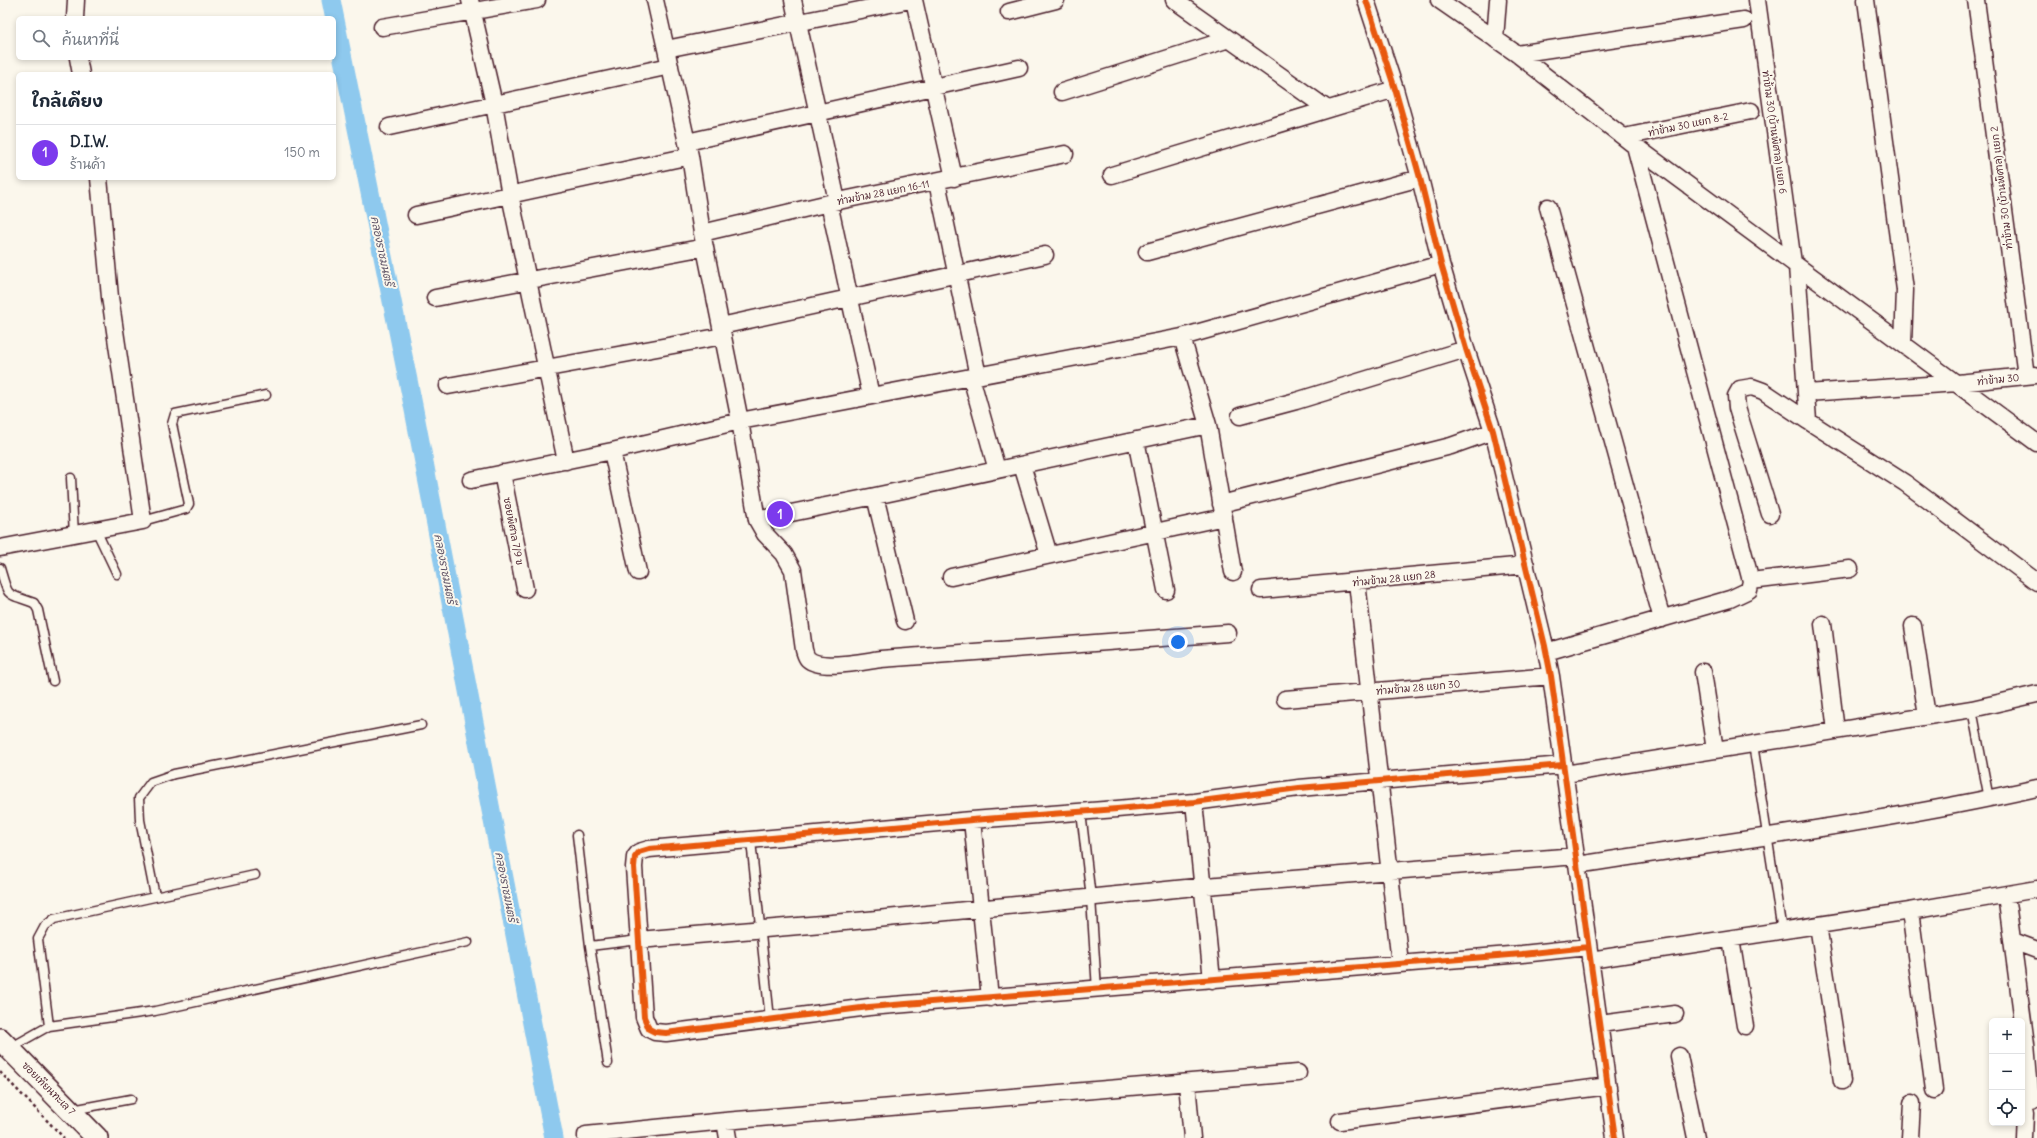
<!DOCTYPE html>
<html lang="th">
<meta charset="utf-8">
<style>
body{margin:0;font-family:Delius,"Playpen Sans Thai",sans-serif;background:#f2f2f3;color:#1f2937}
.controls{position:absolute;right:12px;bottom:12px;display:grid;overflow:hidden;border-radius:6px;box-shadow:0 2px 6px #0003}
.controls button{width:36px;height:36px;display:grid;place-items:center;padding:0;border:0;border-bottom:1px solid #e0e1e3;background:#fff;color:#1f2937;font:20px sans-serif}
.you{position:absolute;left:1178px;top:642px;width:14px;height:14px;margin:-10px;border:3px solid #fff;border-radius:50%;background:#1a73e8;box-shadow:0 0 0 6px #1a73e833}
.badge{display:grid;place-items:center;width:26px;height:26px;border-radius:50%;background:#7c3aed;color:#fff;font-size:13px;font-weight:700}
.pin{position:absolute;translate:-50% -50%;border:2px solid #fff;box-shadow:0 1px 4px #0006}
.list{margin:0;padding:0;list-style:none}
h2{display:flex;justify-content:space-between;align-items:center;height:52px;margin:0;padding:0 16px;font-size:17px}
h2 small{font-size:13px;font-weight:400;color:#747a83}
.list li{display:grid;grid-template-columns:26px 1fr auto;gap:12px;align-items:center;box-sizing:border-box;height:56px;padding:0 16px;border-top:1px solid #e0e1e3}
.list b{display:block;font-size:15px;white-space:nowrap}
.list p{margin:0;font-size:13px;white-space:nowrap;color:#747a83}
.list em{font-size:13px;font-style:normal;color:#747a83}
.icon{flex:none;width:22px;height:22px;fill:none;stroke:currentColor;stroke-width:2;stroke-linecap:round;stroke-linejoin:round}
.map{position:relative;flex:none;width:2037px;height:1138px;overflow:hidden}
.search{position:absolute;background:#fff;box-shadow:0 2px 6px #0003;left:16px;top:16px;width:320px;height:44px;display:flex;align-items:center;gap:10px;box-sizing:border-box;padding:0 14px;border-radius:6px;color:#747a83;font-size:15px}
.panel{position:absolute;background:#fff;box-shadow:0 2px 6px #0003;left:16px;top:72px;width:320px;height:108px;border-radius:6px}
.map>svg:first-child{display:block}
</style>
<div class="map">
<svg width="2037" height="1138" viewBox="0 0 2037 1138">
<rect width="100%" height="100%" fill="#fbf7ec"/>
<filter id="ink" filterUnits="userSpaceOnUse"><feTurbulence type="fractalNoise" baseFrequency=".025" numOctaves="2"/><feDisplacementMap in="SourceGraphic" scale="8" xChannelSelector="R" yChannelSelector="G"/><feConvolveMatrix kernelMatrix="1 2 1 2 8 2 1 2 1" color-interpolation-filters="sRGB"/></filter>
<g filter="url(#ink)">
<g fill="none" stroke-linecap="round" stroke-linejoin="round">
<!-- canal -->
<path stroke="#8ec9ee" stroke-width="19" d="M331 0 413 405 554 1138"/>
<!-- service casing -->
<g stroke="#4a1f2b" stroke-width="11">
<path id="service" d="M71 478 74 535
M143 521 186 509 189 504 172 424 175 414 266 395
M96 530 117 574
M0 568C9 599 5 592 34 603L38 610 53 681
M1972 709 1989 799
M1753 744 1782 931
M1081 812 1091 898 1097 990
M577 835 590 946 608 1063
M751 841 770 1019
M155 896 140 820 139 798 151 782 174 774 421 725
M590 946 639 940
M49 1026 155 1011 468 942
M10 1048 49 1026 38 939 45 926 54 919 255 875
M72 1110 131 1099"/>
</g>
<!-- minor casing -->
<g stroke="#4a1f2b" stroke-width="19">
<path id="minor" d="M470 0 494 104 510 195 566 461
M655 0 690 156 702 233 740 421 757 520 765 534 784 554 793 570 804 650C805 653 806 657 808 659 821 671 865 661 881 659L1228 633
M793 0 837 201
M914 0 954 178
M1174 0 1326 108
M1366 0 1395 89 1420 178 1441 264 1466 349 1493 431 1545 646 1551 676 1615 1138
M1439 0 1517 54 1635 146 2037 443
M1757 0 1793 263
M1866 0 1905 290 1903 344
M1976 0 2026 376
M1009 12 1056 0
M75 18 76 0
M382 27 537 0
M1495 39 1498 0
M666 49 910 0
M1517 54 1744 20
M78 58 81 74
M1062 92 1229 39
M389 127 670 66
M1624 137 1751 111
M687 142 1019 68
M1112 175 1395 89
M937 182 978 376
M829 203 871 396
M1548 207 1662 619
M416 215 690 156
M702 233 829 203 1065 154
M1147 252 1420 178
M1797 266 1808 421 1905 483 2037 582
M435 298 705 247
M721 326 1045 255
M1182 337 1441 264
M971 377 997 470
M448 386 723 336
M1806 393 1958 383 2035 375
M1240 416 1296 401 1466 349
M1136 440 1166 590
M612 451 638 572
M1022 465 1049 555
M502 473 525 589
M471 480 612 451 740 421 1182 337 1208 425 1233 572
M875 496 905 621
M1221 504 1451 446 1493 431
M1770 514 1737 408 1736 396 1740 389 1752 387 1763 391 1808 421
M757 520 875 496 1208 425
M0 548 143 521 110 297 99 178
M951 577 1224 517
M1751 581 1850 569
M1357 582 1400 963
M1261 590 1526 565
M1823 624 1836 731
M1913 626 1927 716
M1546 652 1730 599 1749 590 1751 581 1635 146
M1703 672 1715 750
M1285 699 1551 676
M1563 765 1299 788 1194 802 1117 809 972 820 649 849 639 852 635 857 634 867 644 1017 649 1029 655 1032 666 1033 869 1007 1522 954 1588 947
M1565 774 1972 709 2037 694
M1194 802 1212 980
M972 820 990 998
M1577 865C1730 841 1886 822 2037 788
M2006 895 2026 1044 2031 1102
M1910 911 1934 1090
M1818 925 1842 1081
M1731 939 1745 1026
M639 940 867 920 1206 886 1576 856
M2013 941 2037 950
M1590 960 1910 911 2037 889
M1600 1024 1675 1014
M1679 1056 1696 1138
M1187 1083 1192 1138
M725 1121 728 1138
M1340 1121 1608 1086
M586 1138V1135L725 1121 1298 1073
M1910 1138 1912 1103
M2024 1138 2025 1114"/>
</g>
<!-- tertiary casing -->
<g stroke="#4a1f2b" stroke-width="24">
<path id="tertiary" d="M0 1039 97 1138"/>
</g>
<!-- path -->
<path stroke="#4a1f2b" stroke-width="2.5" stroke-dasharray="3 3" stroke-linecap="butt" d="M0 1072 64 1138"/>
<!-- service -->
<use href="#service" stroke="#fbf7ec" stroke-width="8"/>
<!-- minor -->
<use href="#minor" stroke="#fbf7ec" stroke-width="16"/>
<!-- tertiary -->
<use href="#tertiary" stroke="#fbf7ec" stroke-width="21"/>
<!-- cycleway casing -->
<g stroke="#fbf7ec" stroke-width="8">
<path id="cycleway" d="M1366 0 1395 89 1420 178 1441 264 1466 349 1493 431 1545 646 1551 676 1615 1138
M1563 765 1299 788 1194 802 1117 809 972 820 649 849 639 852 635 857 634 867 644 1017 649 1029 655 1032 666 1033 869 1007 1522 954 1588 947"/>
</g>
<!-- cycleway -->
<use href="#cycleway" stroke="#e8590c" stroke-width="6"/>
</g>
</g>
<g text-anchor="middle" stroke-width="4" stroke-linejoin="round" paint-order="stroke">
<!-- street labels -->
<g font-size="10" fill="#4a1f2b" stroke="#fbf7ec">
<text transform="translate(1688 124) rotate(-12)" y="4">ท่าข้าม 30 แยก 8-2</text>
<text transform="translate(1775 132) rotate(82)" y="4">ท่าข้าม 30 (บ้านพิศาล) แยก 6</text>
<text transform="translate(2001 188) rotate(-97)" y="4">ท่าข้าม 30 (บ้านพิศาล) แยก 2</text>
<text transform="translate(883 192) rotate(-11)" y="4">ท่ามข้าม 28 แยก 16-11</text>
<text transform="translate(1998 379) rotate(-6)" y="4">ท่าข้าม 30</text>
<text transform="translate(514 531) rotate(79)" y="4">ซอยพิศาล 7/9 ข</text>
<text transform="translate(1394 578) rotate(-6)" y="4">ท่ามข้าม 28 แยก 28</text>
<text transform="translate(1418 687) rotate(-5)" y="4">ท่ามข้าม 28 แยก 30</text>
<text transform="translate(49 1088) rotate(45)" y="4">ซอยเทียนทะเล 7</text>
</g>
<!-- water labels -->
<g font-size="11" font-style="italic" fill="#5e5266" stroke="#fbf7ec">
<text transform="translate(382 251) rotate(78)" y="4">คลองราชมนตรี</text>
<text transform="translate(445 569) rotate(79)" y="4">คลองราชมนตรี</text>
<text transform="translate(506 887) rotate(79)" y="4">คลองราชมนตรี</text>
</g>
</g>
</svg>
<div class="controls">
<button>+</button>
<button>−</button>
<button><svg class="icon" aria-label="locate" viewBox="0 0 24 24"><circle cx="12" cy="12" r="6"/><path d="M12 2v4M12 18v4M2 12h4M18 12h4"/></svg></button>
</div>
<div class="you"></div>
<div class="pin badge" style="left:780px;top:514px">1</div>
<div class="search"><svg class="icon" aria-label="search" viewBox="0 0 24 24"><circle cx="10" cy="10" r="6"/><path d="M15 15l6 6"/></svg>ค้นหาที่นี่</div>
<section class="panel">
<h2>ใกล้เคียง<small></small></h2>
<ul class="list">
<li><span class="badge">1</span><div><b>D.I.W.</b><p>ร้านค้า</p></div><em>150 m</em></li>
</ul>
</section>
</div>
